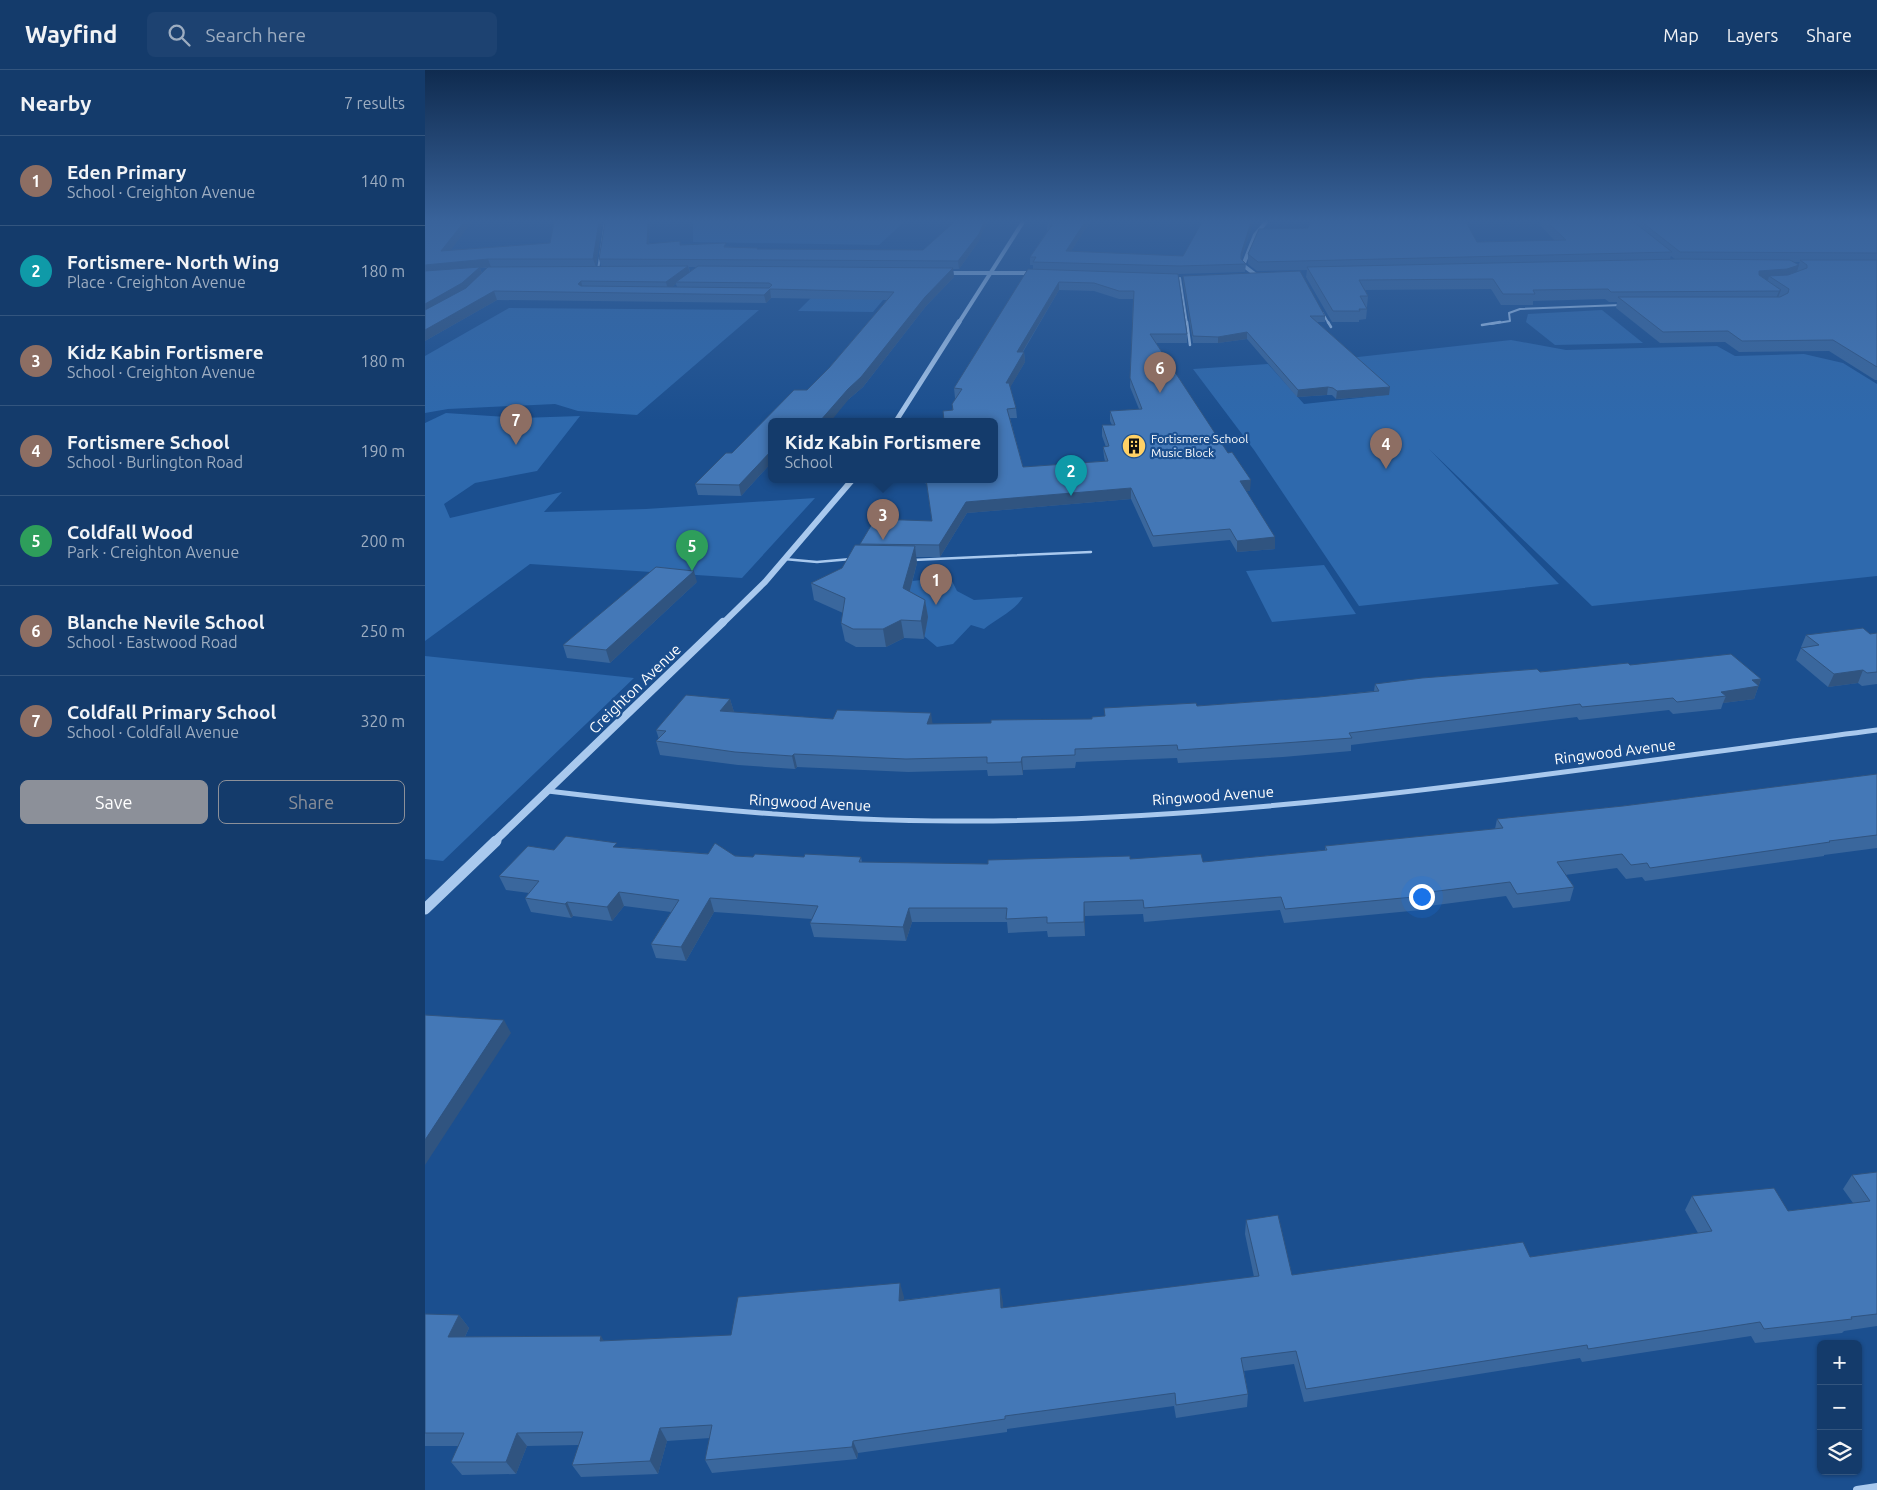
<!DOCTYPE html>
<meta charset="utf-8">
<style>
body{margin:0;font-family:Ubuntu,sans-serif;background:#1d4271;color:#f1f3f6}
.controls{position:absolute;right:15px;bottom:15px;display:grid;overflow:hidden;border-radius:8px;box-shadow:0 1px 4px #0004}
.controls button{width:45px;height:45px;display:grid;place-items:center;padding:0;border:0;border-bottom:1px solid #33557e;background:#143b6b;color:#f1f3f6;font:25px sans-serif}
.you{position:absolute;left:996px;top:826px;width:18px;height:18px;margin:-12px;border:4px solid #fff;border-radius:50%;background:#1a73e8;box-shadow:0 0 0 8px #1a73e833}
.badge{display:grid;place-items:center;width:32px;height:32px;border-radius:50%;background:#8c9099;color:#fff;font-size:16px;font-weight:700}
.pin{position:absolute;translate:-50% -41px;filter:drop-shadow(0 1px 2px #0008)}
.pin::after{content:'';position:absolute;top:26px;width:18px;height:15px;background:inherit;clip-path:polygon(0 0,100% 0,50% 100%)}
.popup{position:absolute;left:343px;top:348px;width:230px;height:65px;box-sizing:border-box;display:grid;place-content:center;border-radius:8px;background:#143b6b;filter:drop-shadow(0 1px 4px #0005);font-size:16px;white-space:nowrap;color:#9dadc1}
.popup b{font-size:19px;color:#f1f3f6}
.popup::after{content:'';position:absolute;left:50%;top:100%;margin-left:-10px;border:10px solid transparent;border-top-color:#143b6b}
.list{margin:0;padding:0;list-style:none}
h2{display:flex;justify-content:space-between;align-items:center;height:65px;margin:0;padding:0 20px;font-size:21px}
h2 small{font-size:16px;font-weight:400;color:#9dadc1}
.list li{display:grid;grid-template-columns:32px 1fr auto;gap:15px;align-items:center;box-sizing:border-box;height:90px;padding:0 20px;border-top:1px solid #33557e}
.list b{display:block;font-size:19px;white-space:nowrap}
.list p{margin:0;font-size:16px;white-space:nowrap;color:#9dadc1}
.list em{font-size:16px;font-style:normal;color:#9dadc1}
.actions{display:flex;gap:10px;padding:15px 20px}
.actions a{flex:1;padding:11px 0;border:1px solid #8c9099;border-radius:8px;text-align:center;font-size:18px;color:#8c9099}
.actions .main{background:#8c9099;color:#fff}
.icon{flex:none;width:28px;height:28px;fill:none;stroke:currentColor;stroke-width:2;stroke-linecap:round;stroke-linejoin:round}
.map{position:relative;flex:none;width:1452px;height:1420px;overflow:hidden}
header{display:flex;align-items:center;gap:30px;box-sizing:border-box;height:70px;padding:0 25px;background:#143b6b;border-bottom:1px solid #33557e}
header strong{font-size:24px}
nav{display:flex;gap:28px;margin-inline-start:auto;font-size:18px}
.search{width:350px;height:45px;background:#1d4271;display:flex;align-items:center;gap:12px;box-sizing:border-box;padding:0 18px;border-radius:8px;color:#9dadc1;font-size:19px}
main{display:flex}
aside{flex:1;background:#143b6b}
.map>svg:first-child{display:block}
</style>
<header>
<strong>Wayfind</strong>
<div class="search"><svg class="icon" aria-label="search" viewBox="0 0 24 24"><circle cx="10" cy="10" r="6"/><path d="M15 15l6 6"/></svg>Search here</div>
<nav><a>Map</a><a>Layers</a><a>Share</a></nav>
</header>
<main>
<aside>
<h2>Nearby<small>7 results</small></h2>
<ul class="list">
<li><span class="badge" style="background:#8d6e63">1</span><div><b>Eden Primary</b><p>School · Creighton Avenue</p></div><em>140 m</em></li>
<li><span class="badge" style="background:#0f9aa8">2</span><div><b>Fortismere- North Wing</b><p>Place · Creighton Avenue</p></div><em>180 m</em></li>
<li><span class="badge" style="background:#8d6e63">3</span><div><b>Kidz Kabin Fortismere</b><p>School · Creighton Avenue</p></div><em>180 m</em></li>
<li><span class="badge" style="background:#8d6e63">4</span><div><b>Fortismere School</b><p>School · Burlington Road</p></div><em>190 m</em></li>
<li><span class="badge" style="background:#2e9e5b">5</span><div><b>Coldfall Wood</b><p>Park · Creighton Avenue</p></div><em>200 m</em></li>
<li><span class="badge" style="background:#8d6e63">6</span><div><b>Blanche Nevile School</b><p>School · Eastwood Road</p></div><em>250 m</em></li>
<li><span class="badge" style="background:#8d6e63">7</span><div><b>Coldfall Primary School</b><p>School · Coldfall Avenue</p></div><em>320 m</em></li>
</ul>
<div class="actions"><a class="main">Save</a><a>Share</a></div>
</aside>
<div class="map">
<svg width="1452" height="1420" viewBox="0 0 1452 1420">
<rect width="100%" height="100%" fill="#1b4f8f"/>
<!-- green -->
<path fill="#2e69ad" d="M268 152H479L454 175 268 172Z
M478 206 448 242 373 241 396 218Z
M84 238 334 240 212 345 153 341 130 334 23 339 0 343V286Z
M1177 240 1218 273 1130 275 1101 252 1103 244Z
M1086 270 1141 280 1292 276 1310 286 1379 284 1418 293 1452 314V506L1167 536 1004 379 1134 514 934 536 829 380 768 299 843 294 879 334 961 325 924 288Z
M21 343 96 348 155 346 112 401 50 413 19 434 25 448 137 422 119 442 221 439 390 428 317 508 105 494 0 571V353Z
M899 495 931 544 847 552 821 501Z
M525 507 532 521 549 530 598 527C590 541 572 548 559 559L546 555 528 574 512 577 499 566 481 534 487 511Z
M0 586 209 608 18 791 0 789Z"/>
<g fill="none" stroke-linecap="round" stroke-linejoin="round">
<!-- service -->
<path stroke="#a9c9ee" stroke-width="2.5" d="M359 489 392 492 426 489
M488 490 666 482"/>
<!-- minor-far3 -->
<path stroke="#a9c9ee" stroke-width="2" d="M173 200 180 152
M755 208 762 254
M897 242 904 254
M1066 254 1085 251 1084 243 1095 239 1196 235"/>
<!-- minor-far2 -->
<path stroke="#a9c9ee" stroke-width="2.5" d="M762 252 765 275
M903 252 906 257
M1057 255 1075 252"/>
<!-- minor-far1 -->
<path stroke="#a9c9ee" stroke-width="5" d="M123 721C263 738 403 752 544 751 848 750 1151 699 1452 660"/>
<!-- minor -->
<path stroke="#a9c9ee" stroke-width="8" d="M1432 1420 1452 1417"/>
<!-- tertiary-far4 -->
<path stroke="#a9c9ee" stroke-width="4" d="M517 203H612
M831 205 819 196V193L830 165 841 152
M533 254 598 152"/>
<!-- tertiary-far3 -->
<path stroke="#a9c9ee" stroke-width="5" d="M471 351 534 252"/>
<!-- tertiary-far2 -->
<path stroke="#a9c9ee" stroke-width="6" d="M297 554 340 512 428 409"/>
<!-- tertiary-far1 -->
<path stroke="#a9c9ee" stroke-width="8" d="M69 772 298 552"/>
<!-- tertiary -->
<path stroke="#a9c9ee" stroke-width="11" d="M0 839 71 771"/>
</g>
<!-- wall -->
<path fill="#3a679d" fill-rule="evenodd" d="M0 152 25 180 125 173 177 152 171 196H176L174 189 180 152H225L224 173 333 178V179L498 180 554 171 534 199H528L529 207 501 236 438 317 424 329 347 351V392L316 426 273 425 270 414 382 320 404 298 462 230 346 228 341 233 72 230 0 271ZM264 197H271L265 202ZM55 198H63L57 203ZM251 214 252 217H247Z
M665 152 646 181 758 186 828 152 816 190 821 194 820 202 753 204 762 264V273H731L825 421H821L850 479 812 482 805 470 728 477 706 429 542 443 515 487H491L492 493 485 521 500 530 503 547 499 569 479 568 461 577H431L420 571 416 553 418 543 389 530 386 513 417 498 435 475V474L507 451 502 414 489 409H569L527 340 531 328H530L529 318 608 200V195H605V187L622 161V155ZM634 220 669 221 694 229H708L705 317 714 339 685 341V351L687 355H677V366L681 377H678L679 387 680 391 598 397 585 348H592L591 338 585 317 600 292 599 282H598Z
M1116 152H1452V310H1450L1404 281 1314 282 1300 272 1235 273 1191 238 1192 232H1184L1180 229 1108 231V235H1076L1066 219 940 220 943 226 942 237H941L942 239 941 249 934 250V252H907L881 207 882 200 832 201 823 194V184L1052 172 1130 171 1115 155ZM1246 186 1250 189H1245ZM1369 192H1375L1373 195Z
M758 206 900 246V252H892L965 317 964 325 911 329 907 325H902L872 327 822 269 793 273H768L758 212Z
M272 512 185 593 142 588 138 575Z
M1452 563V614L1437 616 1433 613 1403 617 1371 590 1376 578V577L1381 565 1445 564Z
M1205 595 1336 609 1329 629 1298 633 1296 639 1248 644 1244 640 1154 650 1152 647 926 675V681L858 687 753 693 752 688 651 692 650 698 598 700V705L563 706 562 700 483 702 372 697 370 699 313 695 235 685 231 671 234 669 231 660 305 629 309 642 408 649 508 654 566 653 667 649 679 646 772 636 894 627 949 621 950 614Z
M1452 704V778L1399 785V786L1220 811 1217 807 1201 809 1192 798 1140 805 1149 817 1145 831 1088 838 1081 826 996 837V840L859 853 855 840 719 852 718 844 660 846V866L623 867 622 861 583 863 582 852H487L481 871 389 867 385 853 387 849 289 842 261 891 231 888 226 874 246 842 199 836 187 851 148 846 146 848 106 842 100 828 104 823 81 820 74 806 129 780 194 777 328 787H436L437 792 563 794 705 789 778 792 900 780V776L1070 759 1072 749 1198 736Z
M1452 1102V1256L1419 1261 1417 1263 1330 1273 1326 1266 1157 1292 1155 1288 879 1332 869 1294 819 1301 823 1324 822 1337 751 1348 749 1336 582 1359V1362L433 1383 432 1389 287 1403 280 1390 285 1368 242 1371 233 1404 156 1407 147 1395 154 1375 102 1376 91 1404 37 1405 26 1392 34 1376H0V1244L34 1245 44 1258 40 1267 179 1271 306 1265 479 1227 478 1230 575 1218 578 1238 829 1207 820 1164 821 1150 867 1205 1105 1187 1273 1163 1260 1140 1267 1126 1363 1141 1428 1133 1418 1119 1427 1105Z"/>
<!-- shaded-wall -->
<path fill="#305480" d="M39 152H47L19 189 16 181Z
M174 152H177L171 197 168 189Z
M223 152H225L223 181 222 174Z
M559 152H562L554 171 534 199 533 191Z
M660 152H665L641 189V181Z
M826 152H828L815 192 816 184Z
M63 189 66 197 55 198 57 205 40 222 0 244V195Z
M1374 195 1371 205 1344 206 1343 210 1331 211 1334 201Z
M263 196 265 204 251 212V214L243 220 241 212Z
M528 198 529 207 501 236 438 317 424 329 406 351H395L500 227Z
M156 211 158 219 153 214Z
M634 212V220L592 291V282Z
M345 219 346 228 341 233 339 225Z
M1356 220 1352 230 1350 231 1354 221Z
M69 221 72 230 0 271V260Z
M822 262V269L793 273V267Z
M599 282 600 292 582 323 581 313Z
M903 317 902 325 872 327 873 320Z
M965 317 964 325 911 329 912 321Z
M346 380 347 392 316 426 314 415Z
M826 410 825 421 814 422 815 411Z
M706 418V429L542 443 515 487 514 475 541 432Z
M850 467V479L812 482V471Z
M490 476 492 493 481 535 478 518Z
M269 501 272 512 185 593 181 580Z
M500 530 503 547 499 569 496 551Z
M476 550 479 568 461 577 458 559Z
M1438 600 1433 613 1403 617 1409 604Z
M1336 609 1329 629 1298 633 1301 626 1296 622 1327 610Z
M305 629 309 642 295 641Z
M506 643 508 656 502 654Z
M369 684 372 697 370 699 367 686Z
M597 687 598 700V705L596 692Z
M194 822 199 836 187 851 182 837Z
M285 828 289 842 261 891 256 877Z
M142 832 148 846 146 848 140 834Z
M659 832 660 846V866L659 852Z
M484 838 487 852 481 871 478 857Z
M79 950 86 963 0 1095V1070Z
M475 1213 479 1227 477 1244 474 1231Z
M575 1218 578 1232V1252L576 1238Z
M34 1245 44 1258 33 1281 23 1267Z
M176 1266 184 1279 175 1271Z
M235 1358 242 1371 233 1404 225 1391Z
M92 1363 102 1376 91 1404 81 1392Z
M428 1371 433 1383 432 1389 427 1377Z"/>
<!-- building -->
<path fill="#4478b7" stroke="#305480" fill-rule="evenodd" d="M0 152H39L16 181 125 173 129 152H174L168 189H63L0 195Z
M180 152H223L222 174 255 171V175L301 173 299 177 333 178 332 179 498 180 529 152H559L554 164 533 191 174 189Z
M625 152H660L641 181 758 186 777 152H826L816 184V189L821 194 755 196 608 192 611 187H605L627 155H622Z
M886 152H1041L1052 172 1141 170 1122 152H1209L1247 182 833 192 823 184 834 159 883 158Z
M1217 152H1452V183L1255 182Z
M1256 189 1365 190 1374 195 1362 199 1334 201V205L1356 220 1354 221 1186 222 1183 219 1108 220 1110 224H1078L1068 209 934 210 943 226H935L942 239H934L935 241H908L882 197Z
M1375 190H1452V297L1408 270 1317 271 1303 261 1238 262 1193 227H1355L1363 223 1364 219 1344 206 1363 205 1382 198V195Z
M263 196 241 212 156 211 153 214 156 216 344 218 347 215 344 213 251 212 273 196 528 198 500 227 436 307 423 319 395 351H347V380L314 415 270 414 301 383H307L369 320H382L404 298 469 222 345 219 339 225 69 221 0 260V240L41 218 63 197Z
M55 197 37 213 0 234V201Z
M603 199 753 204 762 264H725L803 383 807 382 826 410 815 411 850 467 812 471 805 459 728 466 706 418 541 432 514 475 435 474 450 449 507 451 501 409H569V351H519L518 341 528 340 527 334 537 319 529 318ZM634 212 669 213 694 221H709L705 308 717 339 685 341 690 355H677L684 376 678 377 683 391 598 397 582 339 591 338 584 313H581L599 282H592Z
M875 201 900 246H885L965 317 912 321 908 318 903 317 873 320 822 262 793 267 768 266 758 206Z
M430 475 490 476 478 518 500 530 496 551 476 550 458 559H428L416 553 420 528 386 513 417 498Z
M231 497 269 501 181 580 138 575Z
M1438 558 1445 564 1452 563V602L1442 603 1438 600 1409 604 1376 578 1394 575 1381 565Z
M1306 584 1336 609 1327 610 1334 616 1296 622 1301 626 1252 632 1248 628 1157 637 1155 634 924 663 927 668 859 673 753 680 752 675 650 679V685L597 687 596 692 562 693V687L481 689 369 684 367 686 310 682 231 671 241 661 231 660 261 625 305 629 295 641 408 649 412 640 506 643 502 654 566 653V650L667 649V647L680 646 679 638 771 633 772 636 894 627 954 621 950 614 997 608 1112 599 1115 602 1203 593 1205 595Z
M1452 704V765L1404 771 1405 772 1225 798 1222 793 1206 795 1197 784 1132 792 1149 817 1092 824 1085 812 997 823 999 826 860 839 856 827 719 838 718 830 659 832V852L622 853V847L581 849 582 838H484L478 857 385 853 393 836 285 828 256 877 226 874 254 830 194 822 182 837 142 832 140 834 100 828 114 811 74 806 103 776 129 780 141 766 192 773 188 777 283 784 290 773 310 786 328 787 330 784 379 787 380 784 436 787 434 792 563 794V790L705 786V789L776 784 778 792 902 780 900 776 1078 758 1072 749 1198 736Z
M0 945 79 950 0 1070Z
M1452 1102V1244L1426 1247 1427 1249 1339 1259 1335 1252 1163 1279 1162 1275 881 1319 871 1281 816 1288 823 1324 751 1335 750 1323 580 1346V1349L428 1371 427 1377 280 1390 287 1355 235 1358 225 1391 147 1395 158 1362 92 1363 81 1392H26L39 1363H0V1244L34 1245 23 1267 176 1266 175 1271 306 1265 313 1227 475 1213 474 1231 575 1218 576 1238 834 1206 821 1150 853 1145 867 1205 1098 1172 1105 1187 1287 1161 1267 1126 1349 1118 1363 1141 1445 1131 1427 1105Z"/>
<!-- sky -->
<linearGradient id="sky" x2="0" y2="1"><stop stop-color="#0f2b4f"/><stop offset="0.43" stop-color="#39639b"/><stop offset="1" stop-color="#39639b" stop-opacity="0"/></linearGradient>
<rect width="1452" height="351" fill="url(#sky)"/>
<!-- icons -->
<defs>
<g id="building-disc" transform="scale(1.25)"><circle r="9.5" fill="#ffd166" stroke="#1b4f8f"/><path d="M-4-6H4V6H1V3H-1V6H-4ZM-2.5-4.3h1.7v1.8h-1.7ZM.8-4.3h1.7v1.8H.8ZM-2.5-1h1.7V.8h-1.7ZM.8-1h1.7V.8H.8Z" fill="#111"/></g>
</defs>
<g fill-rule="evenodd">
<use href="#building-disc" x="709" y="376"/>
</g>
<g text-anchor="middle" stroke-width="4.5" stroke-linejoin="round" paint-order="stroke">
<!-- far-poi labels -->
<g font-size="12" fill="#fff" stroke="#1b4f8f" text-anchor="start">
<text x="726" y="373">Fortismere School<tspan x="726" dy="14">Music Block</tspan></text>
</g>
<!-- street labels -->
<g font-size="15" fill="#fff" stroke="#1b4f8f">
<text transform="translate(210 619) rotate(-44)" y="5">Creighton Avenue</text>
<text transform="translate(1190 682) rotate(-7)" y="5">Ringwood Avenue</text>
<text transform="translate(788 726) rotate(-4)" y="5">Ringwood Avenue</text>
<text transform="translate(385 733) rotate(3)" y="5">Ringwood Avenue</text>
</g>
</g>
</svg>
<div class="controls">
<button>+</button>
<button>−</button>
<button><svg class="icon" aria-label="layers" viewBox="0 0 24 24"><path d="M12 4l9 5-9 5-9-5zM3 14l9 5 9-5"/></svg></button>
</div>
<div class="you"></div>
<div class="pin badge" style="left:511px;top:535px;background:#8d6e63">1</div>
<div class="pin badge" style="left:646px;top:426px;background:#0f9aa8">2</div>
<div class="pin badge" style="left:458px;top:470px;background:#8d6e63">3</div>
<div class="popup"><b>Kidz Kabin Fortismere</b>School</div>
<div class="pin badge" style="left:961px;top:399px;background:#8d6e63">4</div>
<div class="pin badge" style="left:267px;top:501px;background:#2e9e5b">5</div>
<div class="pin badge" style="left:735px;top:323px;background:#8d6e63">6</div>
<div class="pin badge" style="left:91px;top:375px;background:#8d6e63">7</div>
</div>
</main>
